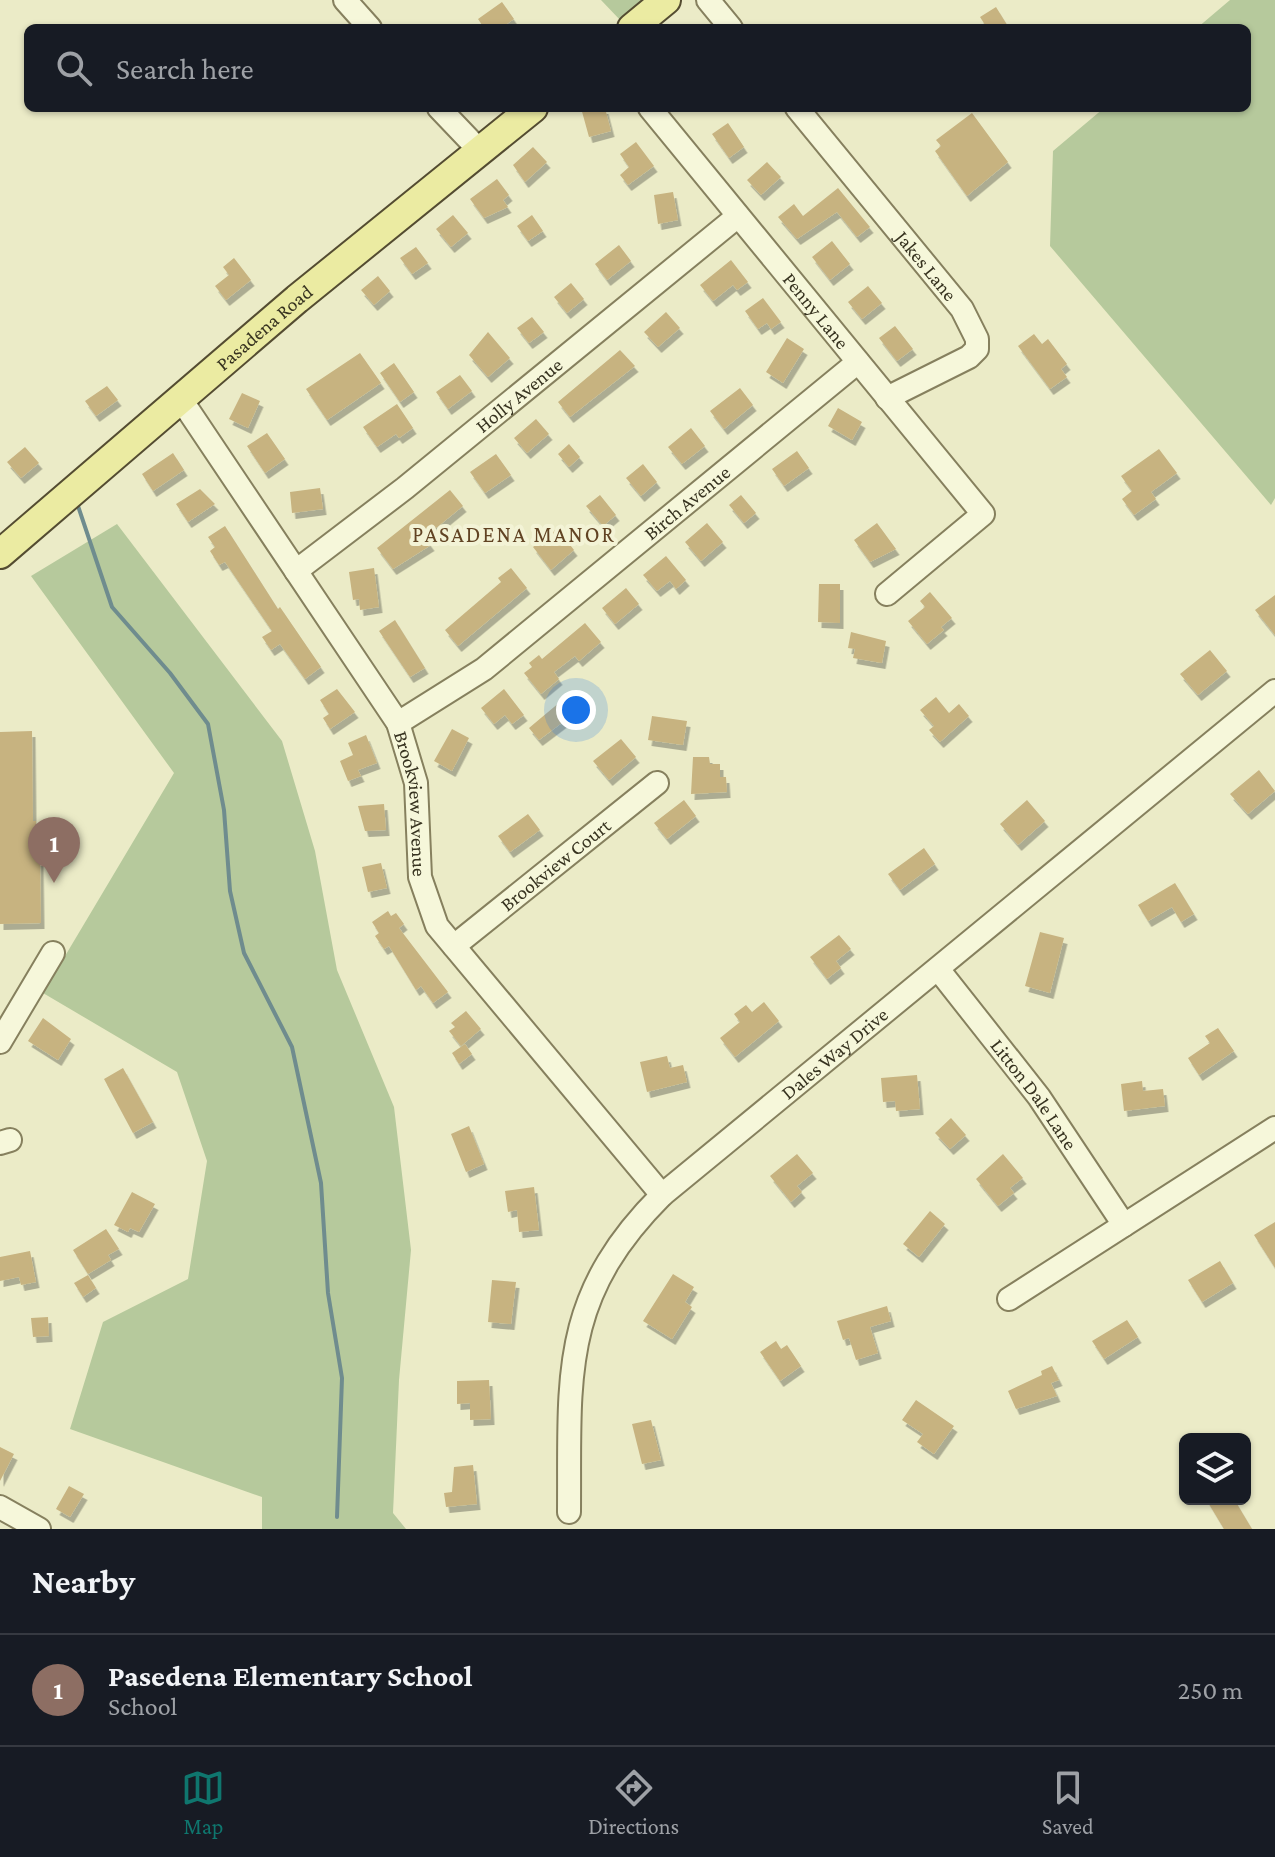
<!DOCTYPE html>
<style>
body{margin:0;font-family:"Crimson Pro",serif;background:#20242c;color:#f1f3f6}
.controls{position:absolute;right:24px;bottom:24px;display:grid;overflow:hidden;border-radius:12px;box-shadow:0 2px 6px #0004}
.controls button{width:72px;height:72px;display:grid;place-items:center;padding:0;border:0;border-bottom:2px solid #363941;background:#171b24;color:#f1f3f6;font:40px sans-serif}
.you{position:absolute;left:576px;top:710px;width:28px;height:28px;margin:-20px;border:6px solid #fff;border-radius:50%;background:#1a73e8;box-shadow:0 0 0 12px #1a73e833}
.badge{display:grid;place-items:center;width:52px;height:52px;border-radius:50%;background:#0f766e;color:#fff;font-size:26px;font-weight:700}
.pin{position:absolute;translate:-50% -66px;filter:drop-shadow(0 2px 4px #0008)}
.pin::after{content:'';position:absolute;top:42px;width:28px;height:24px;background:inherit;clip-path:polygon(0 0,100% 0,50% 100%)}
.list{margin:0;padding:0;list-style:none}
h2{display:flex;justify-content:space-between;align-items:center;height:104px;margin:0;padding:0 32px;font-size:34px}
h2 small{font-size:26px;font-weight:400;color:#9ea1a6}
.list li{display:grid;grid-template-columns:52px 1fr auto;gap:24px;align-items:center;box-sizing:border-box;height:112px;padding:0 32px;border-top:2px solid #363941}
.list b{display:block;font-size:30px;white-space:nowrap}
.list p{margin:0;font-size:26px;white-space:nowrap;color:#9ea1a6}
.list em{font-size:26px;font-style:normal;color:#9ea1a6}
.icon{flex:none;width:44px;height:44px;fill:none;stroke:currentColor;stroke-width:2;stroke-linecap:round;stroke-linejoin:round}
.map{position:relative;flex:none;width:1275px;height:1529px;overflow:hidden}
.search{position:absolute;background:#171b24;box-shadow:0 2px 6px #0004;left:24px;right:24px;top:24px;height:88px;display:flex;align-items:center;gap:20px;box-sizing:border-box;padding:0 28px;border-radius:12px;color:#9ea1a6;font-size:30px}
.sheet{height:216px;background:#171b24}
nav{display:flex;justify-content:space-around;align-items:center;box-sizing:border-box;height:112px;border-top:2px solid #363941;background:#171b24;font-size:22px;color:#9ea1a6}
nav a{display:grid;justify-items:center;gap:4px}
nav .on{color:#0f766e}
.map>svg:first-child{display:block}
</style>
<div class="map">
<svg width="1275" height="1529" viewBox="0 0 1275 1529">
<defs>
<filter id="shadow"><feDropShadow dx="3.5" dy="6" stdDeviation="0" flood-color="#0004"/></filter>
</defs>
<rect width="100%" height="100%" fill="#ebebc7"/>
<!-- green -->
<path fill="#b6c99c" d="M601 0H647L621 21Z
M1230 0H1275V498L1271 505 1050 246 1053 151 1104 108H1247V28H1197Z
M117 524 282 741 315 851 337 970 394 1107 411 1250 399 1380 393 1513 406 1529H262V1497L70 1429 103 1322 188 1279 207 1161 177 1072 43 993 174 773 31 576Z"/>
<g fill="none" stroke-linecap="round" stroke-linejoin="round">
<!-- stream -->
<path stroke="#6f8c8e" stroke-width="4" d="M77 503 112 607 170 673 208 724 224 810 230 891 244 953 292 1047 321 1183 328 1293 342 1378 337 1517"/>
</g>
<!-- building -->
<path fill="#c7b380" filter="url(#shadow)" d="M502 2 514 19 501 28H484L478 19Z
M996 7 1009 28H987L980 17Z
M581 108H605L611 131 589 137Z
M972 113 1008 162 967 196 935 151 941 146 936 140Z
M728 123 744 147 729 158 712 134Z
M636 142 654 166 628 185 620 175 629 167 620 154Z
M533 147 547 162 525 182 513 165Z
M767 162 781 177 761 195 747 180Z
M497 179 509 195 503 200 508 207 484 218 470 199Z
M838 188 870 227 857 237 837 212 797 239 778 217 794 204 803 216Z
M673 192 678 220 658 224 654 195Z
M453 215 468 233 451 247 436 229Z
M532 215 543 231 528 241 517 226Z
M832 241 850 264 830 280 812 257Z
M619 245 631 261 607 280 595 264Z
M416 247 428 263 412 274 400 258Z
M234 258 251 280 226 300 215 286 229 275 223 267Z
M731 260 748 282 737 290 733 285 713 301 700 285Z
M378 276 390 291 374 305 361 290Z
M571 283 584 299 567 313 554 297Z
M868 286 882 303 862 319 848 302Z
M763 298 781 322 771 329 767 323 758 329 745 311Z
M666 312 680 328 658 347 644 332Z
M532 317 544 332 529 343 517 328Z
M895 326 913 349 897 361 879 338Z
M488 332 510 358 488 377 469 355Z
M1034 334 1042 344 1048 339 1067 364 1061 369 1067 377 1050 389 1018 346Z
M787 338 804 349 783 383 766 372Z
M620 350 635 366 570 417 558 402Z
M360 353 381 383 327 420 306 389Z
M394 363 414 392 400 402 380 373Z
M460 375 472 391 448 409 436 392Z
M107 386 118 400 96 416 85 401Z
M740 388 753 405 724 429 710 411Z
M242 393 260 401 248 428 229 419Z
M397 404 413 428 399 438 396 434 377 447 363 427Z
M838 408 862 422 852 440 828 426Z
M536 419 549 434 527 453 514 438Z
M691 428 705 446 682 464 668 447Z
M267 433 285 459 265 473 247 446Z
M569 444 580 457 569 467 558 454Z
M25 447 39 463 21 478 7 462Z
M1159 449 1177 473 1151 492 1156 499 1134 515 1122 499 1132 491 1121 476Z
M797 451 809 468 784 486 772 469Z
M173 453 184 470 153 491 142 474Z
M496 454 511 475 485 493 470 472Z
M643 464 657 482 641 496 626 478Z
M320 488 323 509 292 513 290 492Z
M200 489 215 504 188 522 176 504Z
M450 490 463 506 425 537 431 545 393 569 377 548Z
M600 495 616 515 603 526 586 506Z
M741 495 756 513 744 523 729 505Z
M707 523 723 542 701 561 685 542Z
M877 523 896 549 870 562 854 540Z
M225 526 278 609 280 607 321 667 305 679 280 644 271 650 262 637 272 631 225 562 219 565 210 551 215 547 208 537Z
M557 528 574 550 551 570 533 547Z
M666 556 686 580 676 589 670 581 657 591 643 575Z
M374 568 379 607 360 610 359 599 353 600 349 572Z
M511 568 527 588 458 646 445 630 501 582 498 578Z
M819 584H840V623L818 622Z
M626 588 639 604 615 624 602 608Z
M930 592 952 618 941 627 944 630 927 644 908 621 925 607 920 601Z
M1275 595V635L1255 610Z
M395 620 425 668 410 677 379 631Z
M585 623 601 642 579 661 575 656 554 672 559 679 541 694 524 673 532 667 529 663 539 655 542 659Z
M851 632 886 641 882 663 853 658 855 649 848 648Z
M1210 650 1227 671 1198 695 1180 674Z
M337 689 355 712 330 729 323 718 329 714 320 700Z
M504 689 524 715 512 724 505 715 494 724 481 708Z
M936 697 949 713 959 704 969 716 940 742 929 730 934 726 920 710Z
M560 702 571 716 539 740 529 728Z
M652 716 687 721 683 745 648 740Z
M452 729 469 738 452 771 434 761Z
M32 731 33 821H36L37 860H40L41 923 0 924V732Z
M366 735 377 763 358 770 361 776 348 781 340 761 353 755 348 743Z
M621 739 636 757 609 780 593 761Z
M693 757H709L710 764H720V777H726L727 792 691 794Z
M1259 770 1275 791 1248 814 1230 794Z
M684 800 696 816 667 839 654 823Z
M1027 800 1045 821 1018 845 1000 824Z
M384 804 386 830 365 831 358 806Z
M528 814 540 830 510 852 498 836Z
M924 848 935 864 900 890 888 874Z
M381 863 387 888 368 892 362 867Z
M1175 883 1194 914 1181 922 1172 907 1148 921 1138 905Z
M388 911 391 916 396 913 404 924 399 928 448 992 433 1003 421 986 416 990 389 946 384 949 375 936 379 933 372 922Z
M1040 932 1064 938 1050 993 1025 986Z
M839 935 851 949 836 961 841 968 827 979 810 957Z
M764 1002 779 1021 735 1057 720 1038 740 1022 734 1014 746 1005 752 1012Z
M466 1011 481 1029 461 1046 449 1031 455 1027 451 1023Z
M43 1018 71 1039 58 1060 28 1041Z
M1218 1028 1234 1051 1199 1075 1188 1058 1210 1043 1205 1036Z
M465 1044 472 1054 459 1064 452 1053Z
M667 1056 670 1068 683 1065 687 1082 647 1092 640 1062Z
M123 1068 153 1122 133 1133 104 1079Z
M917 1075 920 1109 896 1111 895 1101 883 1102 881 1078Z
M1142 1081 1143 1091 1163 1089 1165 1106 1124 1111 1121 1084Z
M951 1118 966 1135 950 1149 935 1133Z
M469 1126 484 1164 466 1172 451 1134Z
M797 1154 813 1173 797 1186 802 1192 791 1202 770 1176Z
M1003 1154 1023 1178 1010 1188 1014 1193 998 1206 976 1179Z
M534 1187 539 1230 519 1232 517 1210 508 1212 505 1191Z
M132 1192 155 1204 139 1232 130 1228 128 1232 114 1225Z
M930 1211 945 1224 919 1257 903 1244Z
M1275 1222V1268L1254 1235Z
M106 1229 119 1249 108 1255 111 1260 88 1274 73 1250Z
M30 1251 36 1282 21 1285 19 1277 0 1281V1257Z
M1220 1261 1233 1283 1202 1302 1188 1280Z
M673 1274 694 1287 685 1302 692 1307 672 1339 643 1321Z
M88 1275 96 1288 83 1297 74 1283Z
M492 1280 516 1282 511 1324 488 1322Z
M887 1306 891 1321 870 1327 878 1353 856 1360 849 1338 843 1340 837 1321Z
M48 1317 49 1336 33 1337 31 1318Z
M1127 1320 1138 1337 1104 1359 1092 1341Z
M776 1341 781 1349 787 1345 801 1366 780 1381 760 1352Z
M1052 1366 1059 1380 1051 1383 1057 1396 1016 1409 1008 1391 1042 1375 1041 1371Z
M489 1380 491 1419 470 1420V1403L457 1404V1381Z
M916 1400 954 1426 934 1454 917 1442 923 1434 902 1420Z
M651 1420 661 1460 642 1464 632 1424Z
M0 1447 14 1454 0 1481Z
M473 1465 477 1504 446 1507 444 1493 452 1492 454 1467Z
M69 1486 84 1494 70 1517 56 1509Z
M1206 1499H1234L1252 1529H1224Z"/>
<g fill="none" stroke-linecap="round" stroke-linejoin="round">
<!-- minor casing -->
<g stroke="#86805e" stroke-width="26">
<g id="minor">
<path d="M345 0 370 28"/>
<path d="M708 0 731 28"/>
<path d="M439 108 480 151"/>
<path id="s1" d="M650 108 983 514 887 594"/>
<path id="s2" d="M797 108 962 309 977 339V349L969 357 887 398"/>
<path id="s3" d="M180 398 398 723 416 783 420 877 437 926 662 1195"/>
<path id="s4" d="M296 571 405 488 738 216"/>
<path id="s5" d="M398 723 484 669 858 362"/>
<path id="s6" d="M454 946 657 783"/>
<path id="s7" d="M938 969 1039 1097 1124 1225"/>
<path d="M0 1042 53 953"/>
<path d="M0 1143 10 1140"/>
<path d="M1009 1299 1275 1128"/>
<path d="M0 1507 39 1529"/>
<path id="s8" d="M569 1512C570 1377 559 1298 662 1195L1275 691"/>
</g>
</g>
<!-- major casing -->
<g stroke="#544c31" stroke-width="32">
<g id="major">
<path d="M632 28 666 0"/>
<path id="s9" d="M0 554 297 299 533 108"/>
</g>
</g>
<!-- minor -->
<use href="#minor" stroke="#f6f7da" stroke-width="22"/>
<!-- major -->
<use href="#major" stroke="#ebeba2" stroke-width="28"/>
</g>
<g text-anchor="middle" stroke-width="8" stroke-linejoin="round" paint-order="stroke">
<!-- street labels -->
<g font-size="20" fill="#373320" stroke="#f3f3d6">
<text dy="7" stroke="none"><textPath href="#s2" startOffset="204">Jakes Lane</textPath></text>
<text dy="7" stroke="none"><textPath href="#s1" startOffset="262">Penny Lane</textPath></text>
<text dy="7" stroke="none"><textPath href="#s9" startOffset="348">Pasadena Road</textPath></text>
<text dy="7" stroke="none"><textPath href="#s4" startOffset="284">Holly Avenue</textPath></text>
<text dy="7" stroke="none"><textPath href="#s5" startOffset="364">Birch Avenue</textPath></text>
<text dy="7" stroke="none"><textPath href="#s3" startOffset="474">Brookview Avenue</textPath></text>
<text dy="7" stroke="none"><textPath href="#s6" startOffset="130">Brookview Court</textPath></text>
<text dy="7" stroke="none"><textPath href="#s8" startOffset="566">Dales Way Drive</textPath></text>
<text dy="7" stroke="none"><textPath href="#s7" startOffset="158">Litton Dale Lane</textPath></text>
</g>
<!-- neighbourhood labels -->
<g font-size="22" letter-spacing="2" fill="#614323" stroke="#f3f3d6">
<text x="514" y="542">PASADENA MANOR</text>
</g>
</g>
</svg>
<div class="controls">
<button><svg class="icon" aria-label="layers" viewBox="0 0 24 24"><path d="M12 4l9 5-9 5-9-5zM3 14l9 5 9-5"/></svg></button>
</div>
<div class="you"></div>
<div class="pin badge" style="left:54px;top:883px;background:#8d6e63">1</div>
<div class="search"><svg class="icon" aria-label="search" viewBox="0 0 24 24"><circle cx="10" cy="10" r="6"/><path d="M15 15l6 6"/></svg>Search here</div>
</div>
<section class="sheet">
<h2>Nearby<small></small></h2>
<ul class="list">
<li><span class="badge" style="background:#8d6e63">1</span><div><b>Pasedena Elementary School</b><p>School</p></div><em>250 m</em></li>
</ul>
</section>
<nav>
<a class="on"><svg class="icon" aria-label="map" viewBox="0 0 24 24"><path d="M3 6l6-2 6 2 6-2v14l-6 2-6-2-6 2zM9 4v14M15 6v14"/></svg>Map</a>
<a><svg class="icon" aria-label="directions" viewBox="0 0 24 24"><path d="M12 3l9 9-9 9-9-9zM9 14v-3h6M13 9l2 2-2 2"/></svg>Directions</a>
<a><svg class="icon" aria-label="saved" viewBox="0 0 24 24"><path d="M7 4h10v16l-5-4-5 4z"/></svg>Saved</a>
</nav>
